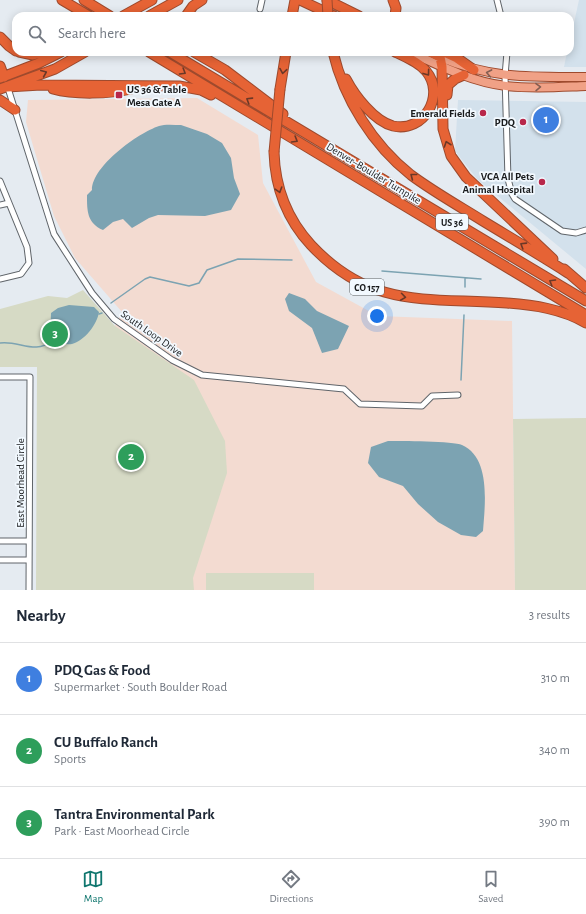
<!DOCTYPE html>
<meta charset="utf-8">
<style>
body{margin:0;font-family:"Alegreya Sans",sans-serif;background:#f2f2f3;color:#1f2937}
.you{position:absolute;left:377px;top:316px;width:14px;height:14px;margin:-10px;border:3px solid #fff;border-radius:50%;background:#1a73e8;box-shadow:0 0 0 6px #1a73e833}
.badge{display:grid;place-items:center;width:26px;height:26px;border-radius:50%;background:#0f766e;color:#fff;font-size:13px;font-weight:700}
.pin{position:absolute;translate:-50% -50%;border:2px solid #fff;box-shadow:0 1px 4px #0006}
.list{margin:0;padding:0;list-style:none}
h2{display:flex;justify-content:space-between;align-items:center;height:52px;margin:0;padding:0 16px;font-size:17px}
h2 small{font-size:13px;font-weight:400;color:#747a83}
.list li{display:grid;grid-template-columns:26px 1fr auto;gap:12px;align-items:center;box-sizing:border-box;height:72px;padding:0 16px;border-top:1px solid #e0e1e3}
.list b{display:block;font-size:15px;white-space:nowrap}
.list p{margin:0;font-size:13px;white-space:nowrap;color:#747a83}
.list em{font-size:13px;font-style:normal;color:#747a83}
.icon{flex:none;width:22px;height:22px;fill:none;stroke:currentColor;stroke-width:2;stroke-linecap:round;stroke-linejoin:round}
.map{position:relative;flex:none;width:586px;height:590px;overflow:hidden}
.search{position:absolute;background:#fff;box-shadow:0 2px 10px #0003;left:12px;right:12px;top:12px;height:44px;display:flex;align-items:center;gap:10px;box-sizing:border-box;padding:0 14px;border-radius:12px;color:#747a83;font-size:15px}
.sheet{height:268px;background:#fff}
nav{display:flex;justify-content:space-around;align-items:center;box-sizing:border-box;height:56px;border-top:1px solid #e0e1e3;background:#fff;font-size:11px;color:#747a83}
nav a{display:grid;justify-items:center;gap:2px}
nav .on{color:#0f766e}
.map>svg:first-child{display:block}
</style>
<div class="map">
<svg width="586" height="590" viewBox="0 0 586 590">
<rect width="100%" height="100%" fill="#e5ebf1"/>
<!-- built -->
<path fill="#d3e1ec" d="M579 0H586V67H564L567 52H570V41Z
M458 100 586 102V269L477 179 455 151Z"/>
<!-- education -->
<path fill="#f3dbd1" d="M197 98 258 135 263 183 316 282 378 316 512 321 515 590H36L106 343 122 312 75 258 54 216 26 122 28 100Z"/>
<!-- green -->
<path fill="#d6dac5" d="M83 290 115 326 194 380 225 441 227 473 193 578 194 590H36L37 367H0V309L48 296 67 298Z
M586 418V590H515L513 419Z
M206 573H314V590H206Z"/>
<!-- water -->
<path fill="#7ca3b2" d="M181 125 207 134 222 143 231 158 234 178 240 194 231 210 205 216 158 215 149 218 132 228 123 219 113 222 103 230C87 223 87 211 87 195L92 190C92 166 138 133 159 126 165 124 174 125 181 125Z
M289 293 305 299 317 311 349 326 338 349 322 353 312 328 289 311 285 299Z
M69 305 94 307 99 312C97 325 84 341 72 344 66 345 59 343 53 342L50 340 51 313 58 308Z
M388 441C400 441 454 441 462 445 491 458 485 504 483 531L476 537 461 535 438 522 418 504 403 486 379 477 368 463 371 447Z"/>
<g fill="none" stroke-linecap="round" stroke-linejoin="round">
<!-- stream -->
<path stroke="#7ca3b2" stroke-width="1.5" d="M382 271 481 279
M465 287V278
M111 303 145 279 150 277 189 286 199 283 207 270 238 259 292 260
M99 314 102 313
M0 343C18 340 36 355 51 341
M461 380 464 315"/>
<!-- street casing -->
<g stroke="#60656a" stroke-width="7">
<path id="street" d="M497 0 501 16
M260 9 262 0
M507 52 505 76 508 179 512 194 515 199 562 231 576 233 586 230
M7 85 54 234 92 293 114 319 172 360 202 375 344 389 360 404 422 406 432 396 458 395
M0 181 27 247 29 263 21 274 0 279
M0 205 9 203
M0 377H30L29 590
M0 541H29
M0 560H29"/>
</g>
<!-- primary casing -->
<g stroke="#9e4a2d" stroke-width="10">
<path id="primary" d="M410 52C440 66 472 82 506 86 532 89 559 87 586 86
M440 57C491 79 531 77 586 77"/>
</g>
<!-- highway casing -->
<g stroke="#9e4a2d" stroke-width="11">
<path id="highway" d="M62 0 89 16
M84 0 110 16
M300 0 334 16
M327 0 359 16
M393 0 396 8 395 16
M123 16 152 0
M149 16 178 0
M186 16 193 6 202 0
M292 16 295 0
M0 37 9 46 16 51
M19 52 33 55 45 52
M149 52 586 315
M170 52 586 301
M194 52 225 70 283 114
M333 52C344 99 373 145 411 175 434 192 459 206 483 221 511 238 540 255 568 273
M430 52 440 57 442 67 443 129 451 156 466 177 553 259
M444 52 457 58 474 70
M0 66 4 77
M0 78 39 63 61 52
M346 79C355 96 374 121 393 126 424 133 446 95 426 71 418 62 406 57 395 52
M7 87 41 85 179 86 201 90 211 95
M0 89 55 69 85 52
M53 89C74 95 110 94 131 89
M280 89 286 52
M447 95 448 85 455 79 464 75
M0 100 15 110
M274 152C275 187 287 219 311 245 372 310 427 297 507 303 534 305 562 309 586 323
M564 269 586 288"/>
</g>
<!-- street -->
<use href="#street" stroke="#fff" stroke-width="5"/>
<!-- primary -->
<use href="#primary" stroke="#f0a186" stroke-width="8"/>
<!-- highway -->
<use href="#highway" stroke="#e66335" stroke-width="9"/>
<!-- highway-bridge casing -->
<g stroke="#9e4a2d" stroke-width="11" stroke-linecap="butt">
<path id="highway-bridge" d="M327 0 328 16
M274 152 280 89"/>
</g>
<!-- highway-bridge -->
<use href="#highway-bridge" stroke="#e66335" stroke-width="9"/>
</g>
<!-- one-way arrows -->
<defs><path id="oneway-chevron" d="M-2-3.5L2.5 0L-2 3.5" fill="none" stroke-width="1.6" stroke-linecap="round" stroke-linejoin="round"/></defs>
<g stroke="#6b3827">
<use href="#oneway-chevron" transform="translate(283 71) rotate(99)"/>
<use href="#oneway-chevron" transform="translate(183 72) rotate(31)"/>
<use href="#oneway-chevron" transform="translate(44 73) rotate(-23)"/>
<use href="#oneway-chevron" transform="translate(427 73) rotate(54)"/>
<use href="#oneway-chevron" transform="translate(249 100) rotate(-148)"/>
<use href="#oneway-chevron" transform="translate(295 140) rotate(31)"/>
<use href="#oneway-chevron" transform="translate(447 144) rotate(-109)"/>
<use href="#oneway-chevron" transform="translate(413 176) rotate(-142)"/>
<use href="#oneway-chevron" transform="translate(279 190) rotate(73)"/>
<use href="#oneway-chevron" transform="translate(523 245) rotate(-148)"/>
<use href="#oneway-chevron" transform="translate(552 282) rotate(-149)"/>
<use href="#oneway-chevron" transform="translate(403 297) rotate(8)"/>
</g>
<g stroke="#845e52">
<use href="#oneway-chevron" transform="translate(489 73) rotate(-169)"/>
<use href="#oneway-chevron" transform="translate(538 87) rotate(-1)"/>
</g>
<!-- markers -->
<g fill="#b8274a" stroke="#f2f9ff" stroke-width="1.5">
<rect x="115" y="91" width="8" height="8" rx="2"/>
<circle cx="483" cy="113" r="4"/>
<circle cx="523" cy="122" r="4"/>
<circle cx="542" cy="182" r="4"/>
</g>
<g text-anchor="middle" stroke-width="3.5" stroke-linejoin="round" paint-order="stroke">
<!-- shield labels -->
<g fill="#f2f9ff" stroke="#5a5e61" stroke-width="1">
<rect x="436" y="214" width="32" height="16" rx="3"/>
<rect x="350" y="279" width="34" height="16" rx="3"/>
</g>
<g font-size="10" font-weight="bold" fill="#191b1d">
<text x="452" y="226">US 36</text>
<text x="367" y="291">CO 157</text>
</g>
<!-- poi labels -->
<g font-size="11" font-weight="bold" fill="#191b1d" stroke="#f2f9ff" text-anchor="end">
<text x="127" y="93" text-anchor="start">US 36 &amp; Table<tspan x="127" dy="13">Mesa Gate A</tspan></text>
<text x="475" y="117">Emerald Fields</text>
<text x="515" y="126">PDQ</text>
<text x="534" y="180">VCA All Pets<tspan x="534" dy="13">Animal Hospital</tspan></text>
</g>
<!-- street labels -->
<g font-size="11" fill="#191b1d" stroke="#f2f9ff">
<text transform="translate(374 173) rotate(31)" y="4">Denver–Boulder Turnpike</text>
<text transform="translate(152 333) rotate(35)" y="4">South Loop Drive</text>
<text transform="translate(20 483) rotate(-90)" y="4">East Moorhead Circle</text>
</g>
</g>
</svg>
<div class="you"></div>
<div class="pin badge" style="left:546px;top:120px;background:#3f7fe0">1</div>
<div class="pin badge" style="left:131px;top:457px;background:#2e9e5b">2</div>
<div class="pin badge" style="left:55px;top:334px;background:#2e9e5b">3</div>
<div class="search"><svg class="icon" aria-label="search" viewBox="0 0 24 24"><circle cx="10" cy="10" r="6"/><path d="M15 15l6 6"/></svg>Search here</div>
</div>
<section class="sheet">
<h2>Nearby<small>3 results</small></h2>
<ul class="list">
<li><span class="badge" style="background:#3f7fe0">1</span><div><b>PDQ Gas &amp; Food</b><p>Supermarket · South Boulder Road</p></div><em>310 m</em></li>
<li><span class="badge" style="background:#2e9e5b">2</span><div><b>CU Buffalo Ranch</b><p>Sports</p></div><em>340 m</em></li>
<li><span class="badge" style="background:#2e9e5b">3</span><div><b>Tantra Environmental Park</b><p>Park · East Moorhead Circle</p></div><em>390 m</em></li>
</ul>
</section>
<nav>
<a class="on"><svg class="icon" aria-label="map" viewBox="0 0 24 24"><path d="M3 6l6-2 6 2 6-2v14l-6 2-6-2-6 2zM9 4v14M15 6v14"/></svg>Map</a>
<a><svg class="icon" aria-label="directions" viewBox="0 0 24 24"><path d="M12 3l9 9-9 9-9-9zM9 14v-3h6M13 9l2 2-2 2"/></svg>Directions</a>
<a><svg class="icon" aria-label="saved" viewBox="0 0 24 24"><path d="M7 4h10v16l-5-4-5 4z"/></svg>Saved</a>
</nav>
